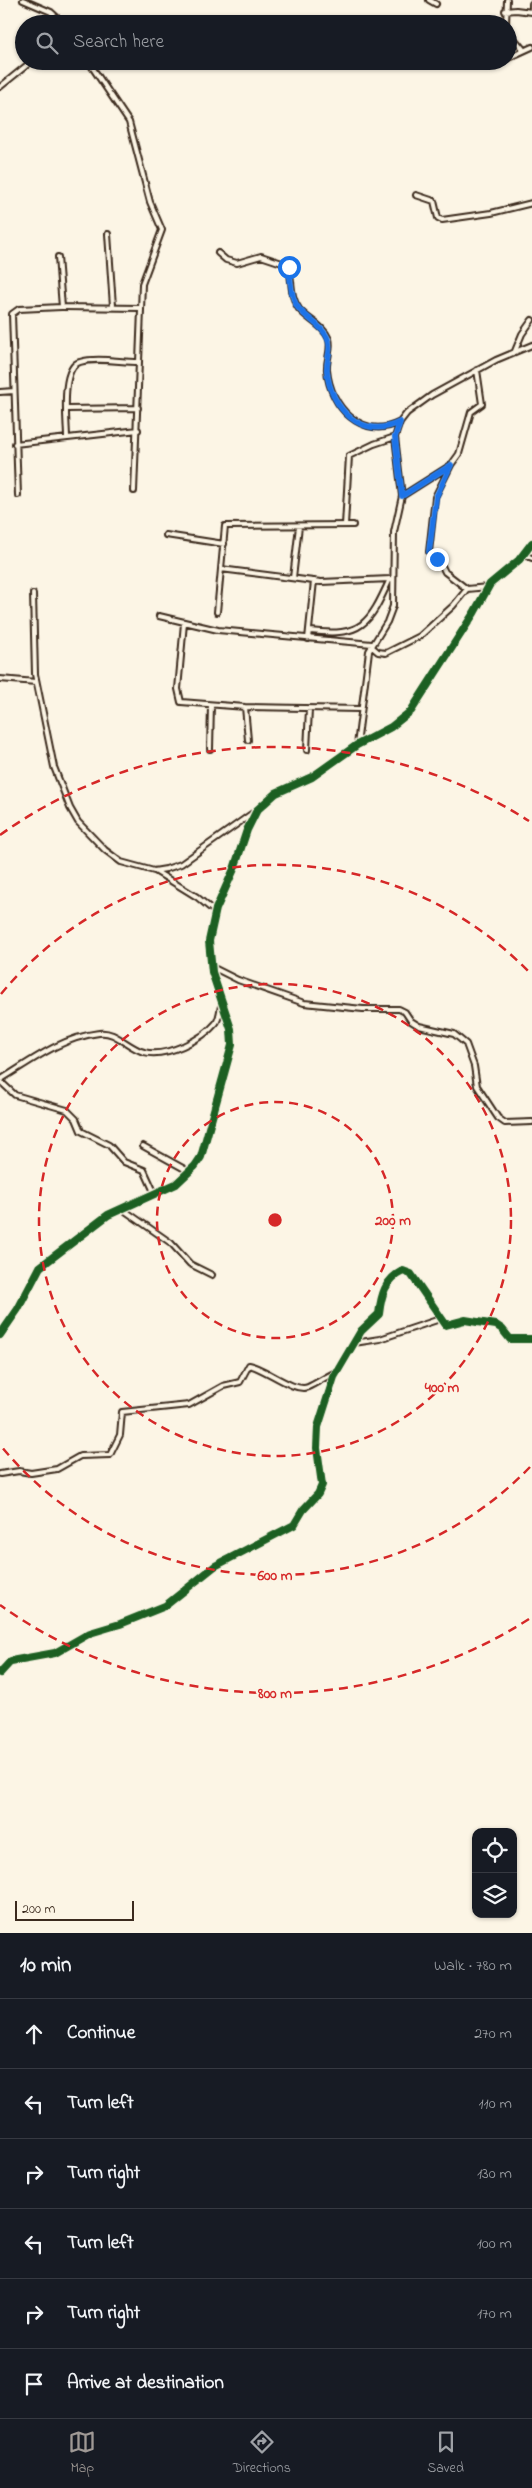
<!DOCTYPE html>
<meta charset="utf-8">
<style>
body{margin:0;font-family:"Indie Flower",sans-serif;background:#20242c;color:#f1f3f6}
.controls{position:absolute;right:15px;bottom:15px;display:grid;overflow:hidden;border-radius:10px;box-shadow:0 1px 4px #0004}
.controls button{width:45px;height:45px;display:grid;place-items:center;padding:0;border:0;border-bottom:1px solid #363941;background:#171b24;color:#f1f3f6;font:25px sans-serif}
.scale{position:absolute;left:15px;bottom:12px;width:119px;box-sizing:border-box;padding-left:5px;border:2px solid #3b2a1e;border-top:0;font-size:14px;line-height:18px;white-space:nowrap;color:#3b2a1e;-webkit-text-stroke:4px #fcf5e5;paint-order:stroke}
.stop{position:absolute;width:15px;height:15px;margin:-11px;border:4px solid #1a73e8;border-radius:50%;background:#fff}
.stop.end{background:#1a73e8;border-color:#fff;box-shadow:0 1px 5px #0008}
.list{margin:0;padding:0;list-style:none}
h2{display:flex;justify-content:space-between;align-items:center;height:65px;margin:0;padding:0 20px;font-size:21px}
h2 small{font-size:16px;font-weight:400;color:#9ea1a6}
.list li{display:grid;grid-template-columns:32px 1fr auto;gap:15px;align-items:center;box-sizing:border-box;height:70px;padding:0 20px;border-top:1px solid #363941}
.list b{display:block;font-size:19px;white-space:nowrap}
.list em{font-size:16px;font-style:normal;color:#9ea1a6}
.icon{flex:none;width:28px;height:28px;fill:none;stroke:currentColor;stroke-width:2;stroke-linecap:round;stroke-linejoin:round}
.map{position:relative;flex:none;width:532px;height:1933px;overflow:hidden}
.search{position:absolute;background:#171b24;box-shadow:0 1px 4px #0004;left:15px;right:15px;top:15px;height:55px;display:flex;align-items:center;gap:12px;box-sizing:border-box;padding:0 18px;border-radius:28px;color:#9ea1a6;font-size:19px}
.sheet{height:485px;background:#171b24}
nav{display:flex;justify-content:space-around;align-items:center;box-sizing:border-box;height:70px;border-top:1px solid #363941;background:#171b24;font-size:14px;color:#9ea1a6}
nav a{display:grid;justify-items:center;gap:2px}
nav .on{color:#9f9995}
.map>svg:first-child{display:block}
</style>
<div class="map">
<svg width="532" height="1933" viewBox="0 0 532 1933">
<rect width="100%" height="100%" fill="#fcf5e5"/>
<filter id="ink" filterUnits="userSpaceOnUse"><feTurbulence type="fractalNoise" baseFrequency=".02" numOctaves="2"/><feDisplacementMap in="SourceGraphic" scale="10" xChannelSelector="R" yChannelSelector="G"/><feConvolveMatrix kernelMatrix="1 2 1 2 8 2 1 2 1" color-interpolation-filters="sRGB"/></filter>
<g filter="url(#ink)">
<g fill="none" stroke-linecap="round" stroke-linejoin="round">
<!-- minor casing -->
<g stroke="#3b2a1e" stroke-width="8">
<path id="minor" d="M23 0 51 12 64 24
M429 0 436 4
M532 4V9
M505 11 516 10 532 12
M506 24 507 0
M508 31 523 49
M508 58 532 47
M88 61 129 122 150 202 162 230 142 284 134 491
M0 87 32 61
M416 195 434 201 438 218 442 220 491 213 532 203
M108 234 113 306
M218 253 226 260 237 263 261 256 288 265C293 279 289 296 299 309 308 320 323 325 329 339 332 349 326 360 327 370 330 407 362 441 400 422
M58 257 62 307 140 308
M515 351 522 334 532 320
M0 392 14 391
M67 409 138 408
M67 438C67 422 60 367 80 362 97 357 120 362 138 362
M15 444 138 430
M451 465 435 497 429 552 439 560 445 572 467 589 488 587
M18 495 12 314 19 309 61 307
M402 496 451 465 459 454 471 412 482 404 477 370
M345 525 349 456 374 444 395 437
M166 535 224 544
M524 555 532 558
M221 569 321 582 390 579C369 625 362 637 310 631
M293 578 299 526
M33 594 35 674 54 767 70 808 78 822 105 850 121 862 154 871 166 869 181 864 257 810
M217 612 225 526 353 525
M159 616 218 630 372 644
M184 623 178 689 181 702 245 707 360 709
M308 639 314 581
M371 646 378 652 386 653 420 636 453 606 467 589
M0 679 36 682
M245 707 248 740
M357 745 369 651 387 622 393 606 394 532 402 496 395 437 400 422 407 413 432 395 496 360 532 345
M210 749 211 705
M307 750 309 709
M155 871 197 897 215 912
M212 967 238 980 304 1003 363 1009H399L405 1012 411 1021 419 1026 454 1034 466 1044 474 1066 477 1086 498 1118 505 1123 532 1122
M0 1080C33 1060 60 1038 99 1033 115 1030 128 1048 144 1052 165 1058 202 1040 216 1023 220 1017 220 1008 222 1001
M0 1081 15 1095 67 1110 76 1119 81 1131 109 1145 124 1162 144 1170 155 1194
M143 1146 190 1172
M121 1208 171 1243 190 1264 212 1275
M354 1343 380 1339 440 1319
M0 1474 19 1471 31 1473 57 1469 80 1456 110 1455 120 1435 122 1412 189 1405 223 1386 240 1382 249 1365C265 1368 294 1393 308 1387 317 1383 327 1376 336 1372
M0 1673 11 1661 55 1653 90 1633 120 1624 165 1606 215 1566 294 1525 303 1510 318 1494 322 1485 317 1448 318 1427 334 1377 361 1331 379 1314C381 1296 385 1279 403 1271L411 1274 446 1325 465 1320 496 1325 502 1329 510 1339H532"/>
</g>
<!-- tertiary casing -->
<g stroke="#3b2a1e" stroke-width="8">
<path id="tertiary" d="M0 1335 18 1309 40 1267 108 1215 176 1184 195 1166 201 1157 232 1045 231 1029 212 972 209 941 216 909 234 869 247 830 257 810 276 793 312 777 357 745 391 727 411 711 474 613 490 584 519 560 532 543"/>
</g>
<!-- minor -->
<use href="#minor" stroke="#fcf5e5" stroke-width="4"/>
<!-- tertiary -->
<use href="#tertiary" stroke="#fcf5e5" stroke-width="4.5"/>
<!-- cycleway casing -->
<g stroke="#fcf5e5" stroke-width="11">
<path id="cycleway" d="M0 1335 18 1309 40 1267 108 1215 176 1184 195 1166 201 1157 232 1045 231 1029 212 972 209 941 216 909 234 869 247 830 257 810 276 793 312 777 357 745 391 727 411 711 474 613 490 584 519 560 532 543
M0 1673 11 1661 55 1653 90 1633 120 1624 165 1606 215 1566 294 1525 303 1510 318 1494 322 1485 317 1448 318 1427 334 1377 361 1331 379 1314C381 1296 385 1279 403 1271L411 1274 446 1325 465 1320 496 1325 502 1329 510 1339H532"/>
</g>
<!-- cycleway -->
<use href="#cycleway" stroke="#1b5e20" stroke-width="8"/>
</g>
</g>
<g fill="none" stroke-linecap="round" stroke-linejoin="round" filter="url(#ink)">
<!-- route -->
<path stroke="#1a73e8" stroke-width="6" d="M289 267C291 281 290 299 300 310 309 320 321 325 327 337 333 348 326 360 327 371 330 408 362 441 400 422L395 437 402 496 451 465 436 497 429 552 437 559"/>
</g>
<!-- distance rings -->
<g fill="none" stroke="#d62828" stroke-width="2.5" stroke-dasharray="9 6">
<circle cx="275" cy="1220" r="118"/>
<circle cx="275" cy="1220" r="236"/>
<path d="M530 1467A355 355 0 0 1 1 1446M1 994A355 355 0 0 1 530 973"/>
<path d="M529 1619A473 473 0 0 1 0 1605M0 835A473 473 0 0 1 529 821"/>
</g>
<circle cx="275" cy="1220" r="8" fill="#d62828" stroke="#fcf5e5" stroke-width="2.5"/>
<g font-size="15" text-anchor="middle" font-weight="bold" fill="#d62828" stroke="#fcf5e5" stroke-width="4.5" stroke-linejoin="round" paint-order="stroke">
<text x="393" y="1225">200 m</text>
<text x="442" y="1392">400 m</text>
<text x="275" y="1580">600 m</text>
<text x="275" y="1698">800 m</text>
</g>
</svg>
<div class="controls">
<button><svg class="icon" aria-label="locate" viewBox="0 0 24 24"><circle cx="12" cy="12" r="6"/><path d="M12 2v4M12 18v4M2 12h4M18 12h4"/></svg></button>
<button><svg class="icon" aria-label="layers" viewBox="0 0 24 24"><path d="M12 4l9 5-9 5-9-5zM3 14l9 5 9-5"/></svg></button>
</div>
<div class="scale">200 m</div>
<div class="stop" style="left:289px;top:267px"></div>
<div class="stop end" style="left:437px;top:559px"></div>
<div class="search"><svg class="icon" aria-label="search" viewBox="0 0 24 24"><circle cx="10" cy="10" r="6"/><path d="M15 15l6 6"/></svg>Search here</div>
</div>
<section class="sheet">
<h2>10 min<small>Walk · 780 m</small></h2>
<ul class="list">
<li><svg class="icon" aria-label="ahead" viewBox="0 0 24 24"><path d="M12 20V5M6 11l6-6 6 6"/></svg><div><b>Continue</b></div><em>270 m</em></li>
<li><svg class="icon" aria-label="left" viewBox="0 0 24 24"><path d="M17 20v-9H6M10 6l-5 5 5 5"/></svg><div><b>Turn left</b></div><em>110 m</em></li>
<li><svg class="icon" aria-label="right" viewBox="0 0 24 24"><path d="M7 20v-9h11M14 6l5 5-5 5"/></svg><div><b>Turn right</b></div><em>130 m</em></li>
<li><svg class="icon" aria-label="left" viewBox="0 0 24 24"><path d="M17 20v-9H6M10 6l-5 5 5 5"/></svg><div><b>Turn left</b></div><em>100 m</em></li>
<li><svg class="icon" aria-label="right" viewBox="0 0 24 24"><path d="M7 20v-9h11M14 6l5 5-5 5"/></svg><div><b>Turn right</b></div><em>170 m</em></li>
<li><svg class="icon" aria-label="arrive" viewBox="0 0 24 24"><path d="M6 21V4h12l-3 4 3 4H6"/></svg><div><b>Arrive at destination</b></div></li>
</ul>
</section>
<nav>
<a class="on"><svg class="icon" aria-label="map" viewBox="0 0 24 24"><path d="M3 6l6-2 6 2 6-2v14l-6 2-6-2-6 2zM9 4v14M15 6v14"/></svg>Map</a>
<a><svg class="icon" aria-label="directions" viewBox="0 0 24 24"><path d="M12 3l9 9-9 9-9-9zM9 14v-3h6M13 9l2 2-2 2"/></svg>Directions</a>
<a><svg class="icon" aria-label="saved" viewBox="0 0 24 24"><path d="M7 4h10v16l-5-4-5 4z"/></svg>Saved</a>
</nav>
